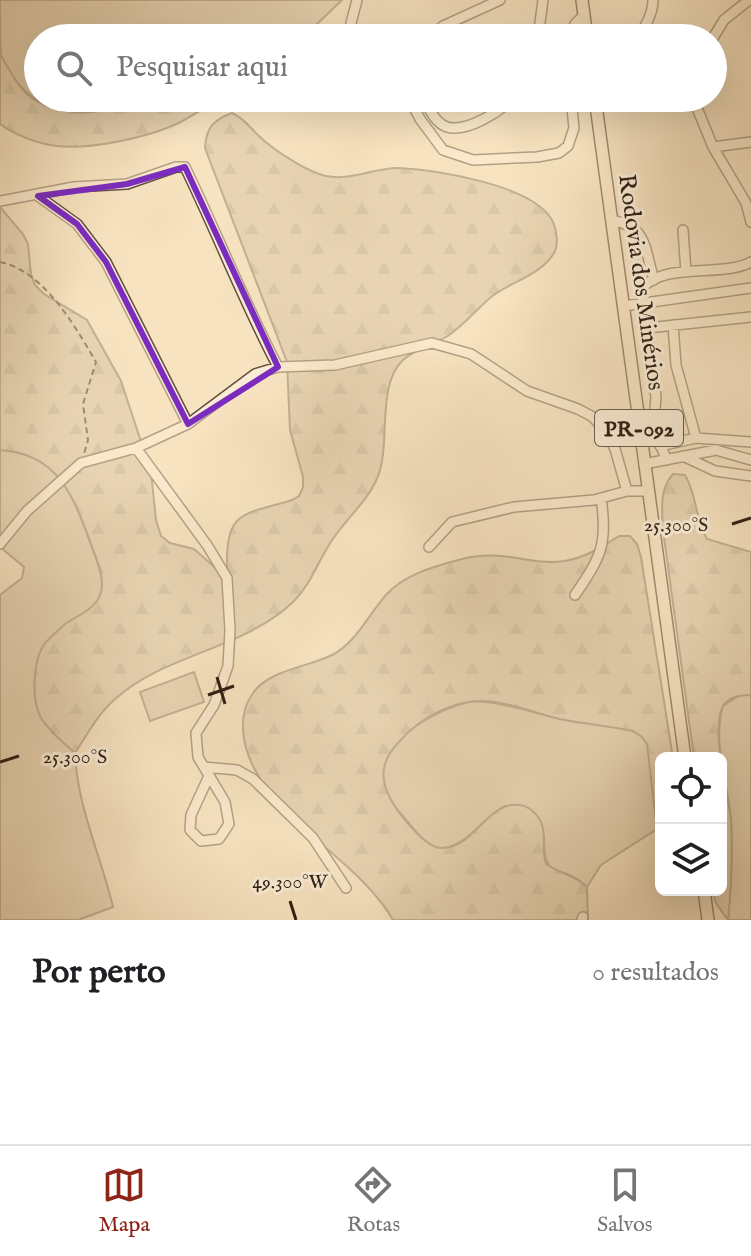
<!DOCTYPE html>
<html lang="pt">
<meta charset="utf-8">
<style>
body{margin:0;font-family:"IM FELL English",serif;background:#f6f6f6;color:#202124}
.controls{position:absolute;right:24px;bottom:24px;display:grid;overflow:hidden;border-radius:12px;box-shadow:0 8px 32px #0002}
.controls button{width:72px;height:72px;display:grid;place-items:center;padding:0;border:0;border-bottom:2px solid #e0e0e0;background:#fff;color:#202124;font:40px sans-serif}
.list{margin:0;padding:0;list-style:none}
h2{display:flex;justify-content:space-between;align-items:center;height:104px;margin:0;padding:0 32px;font-size:34px}
h2 small{font-size:26px;font-weight:400;color:#757577}
.icon{flex:none;width:44px;height:44px;fill:none;stroke:currentColor;stroke-width:2;stroke-linecap:round;stroke-linejoin:round}
.map{position:relative;flex:none;width:751px;height:920px;overflow:hidden}
.search{position:absolute;background:#fff;box-shadow:0 8px 32px #0002;left:24px;right:24px;top:24px;height:88px;display:flex;align-items:center;gap:20px;box-sizing:border-box;padding:0 28px;border-radius:44px;color:#757577;font-size:30px}
.sheet{height:224px;background:#fff}
nav{display:flex;justify-content:space-around;align-items:center;box-sizing:border-box;height:112px;border-top:2px solid #e0e0e0;background:#fff;font-size:22px;color:#757577}
nav a{display:grid;justify-items:center;gap:4px}
nav .on{color:#8f2418}
.map>svg:first-child{display:block}
</style>
<div class="map">
<svg width="751" height="920" viewBox="0 0 751 920">
<defs>
<pattern id="forest-firs" width="22" height="20" patternUnits="userSpaceOnUse" patternTransform="scale(2)"><rect width="22" height="20" fill="#d5c2a3"/><path d="M5 1l3.5 6h-7zM16 11l3.5 6h-7z" fill="#b7a68b"/></pattern>
</defs>
<rect width="100%" height="100%" fill="#f7e3c0"/>
<filter id="stains"><feTurbulence type="fractalNoise" baseFrequency=".0025" numOctaves="4"/><feColorMatrix values="0 0 0 0 .2 0 0 0 0 .09 0 0 0 0 .02 0 0 0 .5 -.17"/></filter>
<radialGradient id="worn" r=".72"><stop offset=".6" stop-color="#630" stop-opacity="0"/><stop offset="1" stop-color="#630" stop-opacity=".3"/></radialGradient>
<!-- grass -->
<path fill="#d5c2a3" stroke="#83705c" stroke-width="2" d="M0 0H342L315 26C296 25 278 25 262 38H38V98H170C150 104 129 107 108 109 58 114 23 107 1 56 0 41 0 16 0 0Z
M0 450C58 453 74 497 91 545 96 559 105 578 101 593 97 608 77 617 65 625L52 732 75 753C77 806 101 856 113 907L78 920H0V595L22 578 24 567 0 547Z
M194 672 204 702 150 721 140 692Z
M740 695H751V920H728C731 888 733 854 731 821 728 783 712 744 723 706Z
M472 701C508 702 540 716 576 722 595 725 627 723 642 737 656 750 655 809 657 829L601 865 587 887C560 860 543 885 544 835L505 806C484 817 468 845 444 848 432 849 421 838 414 829 400 813 385 798 383 776 379 738 441 708 472 701Z"/>
<!-- forest -->
<path fill="url(#forest-firs)" stroke="#83705c" stroke-width="2" d="M292 25 315 26 308 38H262L278 27Z
M0 54C10 71 20 92 38 102 76 125 131 103 171 98 187 96 205 98 221 98 205 107 189 119 172 126 143 138 89 150 57 146 38 144 15 135 0 124Z
M232 113C244 118 249 127 259 136 272 149 307 172 326 176 350 181 373 168 398 168 436 170 527 184 550 217 556 225 559 242 555 251 544 274 510 282 491 297 476 310 463 326 446 337 432 345 415 349 403 360 376 385 391 444 378 476 368 502 343 521 329 545 317 564 310 585 294 601 244 650 165 653 114 700 97 715 87 735 75 753 63 742 50 732 41 718 31 700 33 663 43 646 48 639 59 630 65 624 78 615 97 609 101 592 105 577 96 558 91 544 74 497 58 453 0 450V207L23 234 28 244 31 274 35 285 44 294 87 320 121 381 151 472 156 520 161 536 170 543 194 549 220 572 227 567C226 510 243 515 292 500L299 496 303 487V477L290 430 287 362 205 148C206 128 213 120 232 113Z
M673 474 685 475C697 495 695 519 707 539L751 552V695C742 695 729 696 723 706 710 730 729 793 731 821 733 854 731 888 728 920L716 903 712 890H721V758H694L663 530C662 510 659 490 673 474Z
M619 536H630L637 544 641 557 673 758H661V825L657 829 647 744 642 737 633 731C609 726 584 724 560 719 539 714 517 705 495 702 459 696 421 716 398 743 382 760 379 777 390 798 397 812 425 848 441 848 475 850 488 796 524 806 531 808 538 815 541 822 547 835 541 851 546 864 560 874 575 875 587 887L588 920H393C358 860 286 830 254 768 242 745 237 715 253 693 270 669 310 667 334 654 357 641 369 614 386 595 404 574 436 566 462 559 502 548 529 566 564 561 585 558 602 547 619 536Z"/>
<g fill="none" stroke-linecap="round" stroke-linejoin="round">
<!-- minor casing -->
<g stroke="#624f40" stroke-width="12">
<path id="minor" d="M350 38 351 23 357 0
M429 38 443 26 500 0
M538 38 543 0
M569 38 575 24 583 16
M636 38C645 29 653 13 653 0
M713 38 724 20 749 0
M409 98 420 119 443 150 473 160 537 157 559 153 568 146 574 128 571 98
M423 98C429 108 435 123 447 127 467 133 500 111 514 98
M696 98 695 103 713 147 746 203 751 222
M713 147 751 142
M38 196 77 224 106 262 188 424
M0 201 74 187 127 184 176 167H185C217 233 244 302 278 367
M611 220C648 227 644 247 654 280
M683 230 686 272
M623 306 751 288
M673 325 676 365 696 438
M647 328 751 317
M660 446 696 438 751 442
M136 448 207 545 227 578 230 630 228 666 214 705 196 733 198 757 225 802 229 824 219 839 201 841 190 830 191 815 209 776
M683 456 715 471 751 476
M667 460 656 436 654 421 656 397 641 289C665 261 721 278 751 262
M644 464 716 450 751 460
M0 544 27 511 81 463 136 448 188 424 255 374 278 367 335 365 432 343 471 354 527 391 578 409 593 417 607 433 615 449 627 491H647
M429 547 452 522 514 507 594 500 627 491
M575 595C601 557 608 544 601 498
M204 767 237 770 253 779 313 838 346 888
M582 920 583 917"/>
</g>
<!-- major casing -->
<g stroke="#311e15" stroke-width="14">
<path id="major" d="M582 0 587 38
M595 98 685 758
M704 890 708 920"/>
</g>
<!-- path -->
<path stroke="#311e15" stroke-width="2" stroke-dasharray="6 4" stroke-linecap="butt" d="M0 262C44 271 75 326 96 362L83 404 88 440 84 454"/>
<!-- minor -->
<use href="#minor" stroke="#faedd6" stroke-width="9"/>
<!-- major -->
<use href="#major" stroke="#f7e3c0" stroke-width="11"/>
</g>
<!-- marked area -->
<path d="M0 0H751V920H0ZM185 167 278 367 188 424 106 262 77 224 38 196 127 184Z" fill="#f7e3c0" fill-opacity=".55" fill-rule="evenodd"/>
<path fill="none" stroke="#7b2cbf" stroke-width="6" stroke-linejoin="round" d="M185 167 278 367 188 424 106 262 77 224 38 196 127 184Z"/>
<!-- ticks -->
<path fill="none" stroke="#311e15" stroke-width="3" d="M732 524 751 518M217 677 225 704M208 695 234 686M0 762 19 756M290 901 296 920"/>
<g text-anchor="middle" stroke-width="6" stroke-linejoin="round" paint-order="stroke">
<!-- shield labels -->
<rect fill="#faedd6" stroke="#6d5c4f" stroke-width="2" x="595" y="410" width="88" height="36" rx="6"/>
<g font-size="22" font-weight="bold" fill="#311e15">
<text x="639" y="436">PR-092</text>
</g>
<!-- street labels -->
<g font-size="24" fill="#311e15" stroke="#faedd6">
<text transform="translate(642 282) rotate(82)" y="8">Rodovia dos Minérios</text>
</g>
</g>
<g font-size="20" text-anchor="middle" fill="#311e15" stroke="#faedd6" stroke-width="6" stroke-linejoin="round" paint-order="stroke">
<text x="676" y="531">25.300°S</text>
<text x="75" y="763">25.300°S</text>
<text x="290" y="888">49.300°W</text>
</g>
<rect width="100%" height="100%" filter="url(#stains)"/>
<rect width="100%" height="100%" fill="url(#worn)"/>
</svg>
<div class="controls">
<button><svg class="icon" aria-label="locate" viewBox="0 0 24 24"><circle cx="12" cy="12" r="6"/><path d="M12 2v4M12 18v4M2 12h4M18 12h4"/></svg></button>
<button><svg class="icon" aria-label="layers" viewBox="0 0 24 24"><path d="M12 4l9 5-9 5-9-5zM3 14l9 5 9-5"/></svg></button>
</div>
<div class="search"><svg class="icon" aria-label="search" viewBox="0 0 24 24"><circle cx="10" cy="10" r="6"/><path d="M15 15l6 6"/></svg>Pesquisar aqui</div>
</div>
<section class="sheet">
<h2>Por perto<small>0 resultados</small></h2>
<ul class="list">
</ul>
</section>
<nav>
<a class="on"><svg class="icon" aria-label="map" viewBox="0 0 24 24"><path d="M3 6l6-2 6 2 6-2v14l-6 2-6-2-6 2zM9 4v14M15 6v14"/></svg>Mapa</a>
<a><svg class="icon" aria-label="directions" viewBox="0 0 24 24"><path d="M12 3l9 9-9 9-9-9zM9 14v-3h6M13 9l2 2-2 2"/></svg>Rotas</a>
<a><svg class="icon" aria-label="saved" viewBox="0 0 24 24"><path d="M7 4h10v16l-5-4-5 4z"/></svg>Salvos</a>
</nav>
